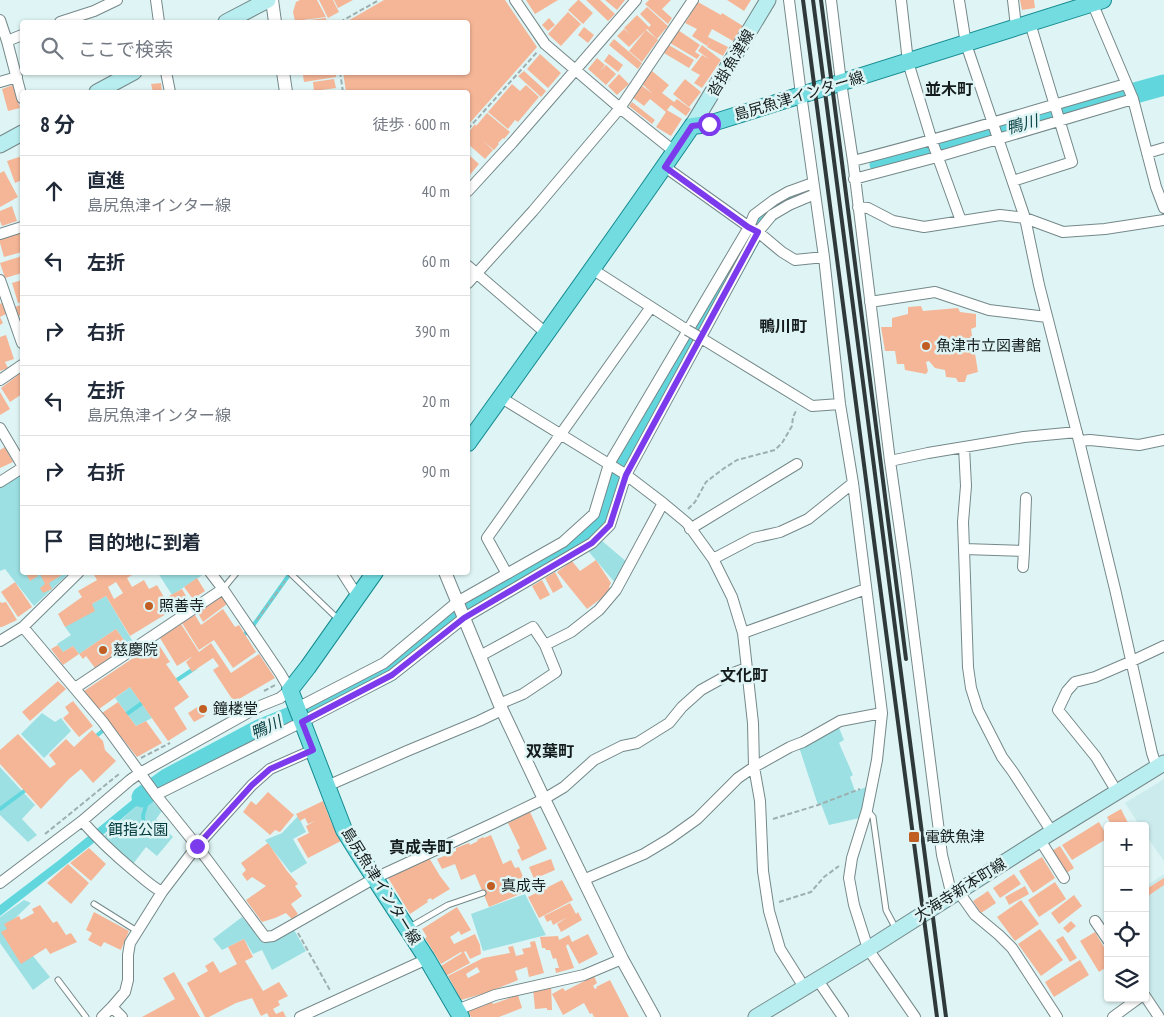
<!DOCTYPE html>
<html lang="ja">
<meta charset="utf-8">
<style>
body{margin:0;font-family:"PT Sans Narrow","Noto Sans JP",sans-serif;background:#f6f6f7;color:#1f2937}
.controls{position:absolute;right:15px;bottom:15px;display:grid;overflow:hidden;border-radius:5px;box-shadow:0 1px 4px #0004}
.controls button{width:45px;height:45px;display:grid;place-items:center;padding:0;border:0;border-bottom:1px solid #e0e1e3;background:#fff;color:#1f2937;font:25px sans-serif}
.stop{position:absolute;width:15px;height:15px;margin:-11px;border:4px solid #7c3aed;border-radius:50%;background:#fff}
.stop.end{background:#7c3aed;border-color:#fff;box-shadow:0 1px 5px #0008}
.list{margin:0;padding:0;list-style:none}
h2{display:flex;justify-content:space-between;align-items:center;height:65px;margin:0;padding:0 20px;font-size:21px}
h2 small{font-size:16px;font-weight:400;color:#747a83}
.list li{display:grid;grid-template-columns:32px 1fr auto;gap:15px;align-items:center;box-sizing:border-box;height:70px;padding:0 20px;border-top:1px solid #e0e1e3}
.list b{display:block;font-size:19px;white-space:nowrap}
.list p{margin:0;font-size:16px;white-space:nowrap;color:#747a83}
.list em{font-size:16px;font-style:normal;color:#747a83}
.icon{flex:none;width:28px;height:28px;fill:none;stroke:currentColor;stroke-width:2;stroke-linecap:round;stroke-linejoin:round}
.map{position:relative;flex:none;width:1164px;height:1017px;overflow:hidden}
.search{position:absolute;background:#fff;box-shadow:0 1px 4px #0004;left:20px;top:20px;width:450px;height:55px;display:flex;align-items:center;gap:12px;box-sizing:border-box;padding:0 18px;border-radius:5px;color:#747a83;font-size:19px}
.panel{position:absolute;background:#fff;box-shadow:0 1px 4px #0004;left:20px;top:90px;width:450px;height:485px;border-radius:5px}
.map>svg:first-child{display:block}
</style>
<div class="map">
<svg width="1164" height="1017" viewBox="0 0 1164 1017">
<rect width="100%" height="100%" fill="#dff5f5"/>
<!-- built -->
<path fill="#ccebed" d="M1164 779V861L1145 834V826H1140L1125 803Z
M1164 874V1017H1160L1145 996V887Z"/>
<!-- green -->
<path fill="#9ce0e3" d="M22 473V572H67L68 574 34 606 5 569 0 571V487Z
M601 540 628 563 616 584 589 552Z
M203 572 204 574 172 595 158 573Z
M106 596 133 642 128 646 116 629 79 654 73 646 63 652 57 644 71 635 65 627 92 604Z
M130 687 152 718 136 726 115 698Z
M42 713 55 722 61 718 71 731 44 758 21 734Z
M837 723 844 740 839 743 853 775 850 777 855 791 847 794 872 785 864 817 829 825 821 804 818 805 798 744Z
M0 767 35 805 22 819 37 835 28 842 0 815Z
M147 796 162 811 156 819 173 837 157 856 146 847 133 864 103 837Z
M298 816 306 832 293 839 307 863 291 873 265 840 282 833Z
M525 894 546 935 483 951 471 914Z
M24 900 31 903 8 925 50 977 33 990 0 943V917Z
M242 917 264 943 293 928 306 951 272 970 262 950 253 954 244 939 222 950 213 939Z"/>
<!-- water -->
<path fill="#61d7dd" d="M169 777 151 794 145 816V826L140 831 138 829 142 824 141 815 147 797 90 846 0 916V905L59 860 143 791Z"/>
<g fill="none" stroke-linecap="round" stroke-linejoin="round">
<!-- stream -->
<path stroke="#61d7dd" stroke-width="4" d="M242 636 250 630 291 572
M174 682 195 668
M124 716 145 701
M94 738 106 728
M0 809 27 789"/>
<!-- river -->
<path stroke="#61d7dd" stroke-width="21" d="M880 164C975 139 1069 111 1164 85
M142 797 167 779 259 730 323 704 388 672 442 623 567 550 593 532 607 515 627 458 760 220 777 205 789 198"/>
</g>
<!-- building -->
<path fill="#f5b697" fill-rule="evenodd" d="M300 0H317L326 17 295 21 293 12 296 2Z
M319 0H333L339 12 328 18Z
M334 0H353L338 8Z
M384 0H505L537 47 468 125V92H346L343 72H468V22H346Z
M526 0H558L535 14Z
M578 0H579L593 13 583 24 568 10Z
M586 0H600L615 14 608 21Z
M605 0H625L617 10Z
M649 0H671L662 9 672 18 668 24 645 4Z
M727 0H751L744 11Z
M1020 0H1034L1035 8 1022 10Z
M698 2 721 15 722 13 743 26 733 41 712 29 708 37 728 47 723 56 707 47 710 41 707 46 692 36 697 29 685 23Z
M647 7 668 26 657 39 647 29 629 47 617 36 624 29 631 35 624 28 637 15 649 27 651 25 640 14Z
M568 12 581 24 561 46 548 34Z
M326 18V22H301V21Z
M549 18 555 25 548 31 542 25Z
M584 27 594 35 588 43 578 35Z
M646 30 658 40 642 62 629 51Z
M678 30 700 45 695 52 700 55 697 59 670 43Z
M614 39 642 63 638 69 609 45Z
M669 45 694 60 689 68 664 53Z
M702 45 721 60 702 88 694 83 700 75 691 70 702 55 709 59 698 51Z
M540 54 561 73 548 88 527 69Z
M609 54 623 65 618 72 604 61Z
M597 58 605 65 600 71 606 65 616 74 606 85 588 69Z
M524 71 546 91 541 97 518 76Z
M652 71 669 85 662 93 674 102 677 99 691 109 686 116 671 105 667 110 682 119 671 136 656 127 666 112 650 99 644 106 632 97 641 85 653 94 641 83Z
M319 72H336V77L304 82 303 75Z
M619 74 629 84 617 95 608 86Z
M334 79 336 88 314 91 313 82Z
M685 79 701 92 689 107 673 94Z
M161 83 162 92H153L151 84Z
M512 84 520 91 526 85 539 97 518 122 515 120 508 129 488 112Z
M13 85 20 108 8 111 2 89Z
M632 102 655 120 652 124 629 106Z
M487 113 510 132 504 139 503 138 498 143 499 144 494 150 482 140 493 150 485 159 468 144V133L475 124 476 126Z
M468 154 479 164 469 176 468 174Z
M22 156V180L15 183 7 161Z
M4 171 18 197 0 207V173Z
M12 206 17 221 2 226 0 221V211Z
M22 231V252L4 257 0 243V238Z
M22 256V273L5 278 0 263Z
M22 280V302L18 303 12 283Z
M3 302 8 313 0 317 3 323 0 325V304Z
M22 305V315L17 316 14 307Z
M921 306 923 311 958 308 960 312 976 314V327L971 329 978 372 967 375 965 382H958L956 378 946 377 945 370 935 368 929 361 926 362 928 371 926 374 905 370 904 364H897L895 351H885L881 327H892V318L908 314V307Z
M6 335 14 359 5 362 8 368 0 371V337Z
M22 372V394L10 402 1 388Z
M0 392 10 409 0 415Z
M5 447 13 462 0 468V450Z
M596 560 611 583 609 587 611 591 587 609 557 572 572 561 580 571Z
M25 572H36L38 576 30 581Z
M39 572H60L62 575 49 583 52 589 43 593 40 588 45 584Z
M94 572H137L127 578 132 587 144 580 149 589 157 585 166 601 161 604 166 614 130 636 106 596 92 604 95 611 65 627 58 614 82 597 78 591 97 580 93 573ZM116 582 123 593 114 599 108 587Z
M555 572 563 587 553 593 545 578Z
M197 578 205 591 193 599 184 587Z
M542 580 550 595 540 600 532 586Z
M15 582 32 607 18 617 1 592Z
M182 589 190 603 178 610 169 596Z
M223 589 231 601 203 622 195 608Z
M0 601 1 603 6 602 17 620 2 627H0Z
M223 609 235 627 239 625 256 652 233 668 214 640 199 650 182 623 195 615 201 625Z
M181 624 199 652 211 643 231 673 259 654 275 678 234 702 213 670 219 666 213 658 192 672 186 662 193 656 177 666 160 638Z
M116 629 128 646 95 668 86 656 83 659 79 654Z
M157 642 170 662 166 664 189 697 174 708 187 729 168 741 130 687 99 709 84 691Z
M58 645 63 652 73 646 79 654 63 665 51 649Z
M58 681 66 689 30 721 22 712Z
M73 701 93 726 79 737 63 718 69 713 65 707Z
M118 702 136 726 146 721 162 743 137 757 102 713Z
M199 706 205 716 194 722 188 713Z
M92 730 103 741 105 750 116 761 93 783 81 769 69 779 41 809 0 764V750L18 734 50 768 56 764 49 755 66 739 74 747Z
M268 792 294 815 280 832 275 830 270 835 243 812 251 801 256 805Z
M323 801 331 822 341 841 308 858 297 839 309 833 306 826 315 821 308 824 305 818 300 821 296 814Z
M1121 809 1128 823 1122 826H1112L1107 817Z
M530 812 547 849 522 861 517 850 520 848 508 823Z
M1099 822 1108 838 1072 860 1062 845Z
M491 835 503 864 511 860 515 868 519 867 524 879 520 881 525 892 489 907 475 874 461 880 455 864 442 869 437 859 456 851V848L469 843 470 845 478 841 477 840 483 837 484 838Z
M268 843 287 871 298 884 295 886 302 896 291 904 298 914 292 919 286 913 275 918 262 922 246 900 266 886 252 877 247 881 242 874 246 870 241 863Z
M1060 846 1074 868 1065 874 1050 852Z
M89 848 106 864 91 881 70 863Z
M428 856 440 876 450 889 432 900 431 898 427 900 428 902 410 914 387 876Z
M1042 857 1055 878 1033 893 1019 871Z
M551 859 555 870 534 879 529 867Z
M68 864 89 883 71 904 47 883Z
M1014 874 1021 884 1000 898 993 888Z
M1164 878V885L1145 898V890Z
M562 880 573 900 539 918 528 897Z
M1055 882 1066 899 1039 917 1028 900Z
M1025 886 1029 894 1009 905 1005 897Z
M988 891 996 903 981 913 973 901Z
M1074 895 1082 906 1059 924 1051 913Z
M1021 900 1039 924 1015 941 997 917Z
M570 903 576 914 578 912 582 920 561 932 557 924 568 917 553 925 551 920 547 922 544 916Z
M40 905 53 923 57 921 66 935 71 933 77 942 50 954 46 948 21 964 1 932 7 929 4 924 19 916 21 920 34 913 32 909Z
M457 907 471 930 461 935 459 931 450 937 454 944 475 934 480 945 481 954 470 959 466 951 464 952 470 963 446 976 441 966 462 953 461 952 441 964 425 938 427 937 422 929Z
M94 912 129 931 121 950 104 942 101 947 88 940 92 933 86 930Z
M1071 921 1076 926 1068 933 1063 928Z
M1040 929 1063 960 1041 976 1018 944Z
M1095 932 1108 954V966L1099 972 1080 941Z
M588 934 598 954 579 964 568 944 566 946 574 968 556 973 555 968H559L556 958 553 959 550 950H546L545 948H542L540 937 558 936 559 940 569 935 572 942Z
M1063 936 1077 958 1070 962 1056 940Z
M244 939 253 957 245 961 263 991 279 982 288 996 278 1001 280 1005 273 1009 276 1014 283 1011 286 1017H269L267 1013 261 1016 252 998 236 1003 209 1017H205L187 983 208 971 205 966 213 961 220 973 237 964 228 947Z
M535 941 544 973 529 977 527 967 515 971 518 980 489 992 461 1000 448 976 483 958 510 953 508 947 513 946 516 956 524 954 522 949 531 947 530 942ZM477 967 480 972 468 978 466 974Z
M1080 960 1089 975 1054 997 1045 982Z
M174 972 200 1017H142L175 999 163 978Z
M594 976 597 983 593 986 595 989 597 988 596 987 610 980 629 1017H594L592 1013 590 1014 584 1003 563 1015 552 994 563 988 565 991Z
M551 985 552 1010H547V1008L535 1009 533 989Z
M518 995 522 1008 499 1017H471L467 1009 478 1006 480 1007 492 1002 493 1004Z"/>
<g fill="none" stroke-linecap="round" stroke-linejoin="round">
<!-- service casing -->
<g stroke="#758889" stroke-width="7">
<path id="service" d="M289 572 338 619
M223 589 237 572
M867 810 873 817 886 910 896 929
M94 904 137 931
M410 927 448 905 483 893
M58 980 86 1017"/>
</g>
<!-- minor casing -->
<g stroke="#758889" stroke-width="12">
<path id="minor" d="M156 0 159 22
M515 0 545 44 620 108 675 152
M789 0 801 94 824 257 840 404 853 483 882 713 877 760 867 810 852 858 849 878 854 905 868 949 915 1017
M831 0 841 82 853 161 890 461 906 573 942 855 952 896
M901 0 908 62 932 141 961 221
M959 0 966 44 1025 218 1039 285 1079 441 1115 589 1152 753 1157 768
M1013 0 1016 27
M1091 0 1133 99 1156 187 1164 208
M0 20 7 41 22 35
M60 22 94 11 117 0
M7 41 22 98
M166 72 170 92
M0 82 17 77
M1147 153 1164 148
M853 161C944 138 1035 110 1126 84
M665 167 749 227 758 232 782 252 795 260 824 257
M854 179 937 157 1133 99
M1013 181 1072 162 1030 23
M468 191 512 143 636 0
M858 207 868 208 893 221 924 227 1000 215 1025 218 1063 232 1105 229 1164 220
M0 234 22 227
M468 266 547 334
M592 269 687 330
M0 280 22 343
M468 283 533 211 620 108 693 0
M870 302 935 292 989 310 1047 317
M701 338 812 406 840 404
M0 380 22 365
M500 397 625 474 663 503 687 523 713 559 732 597 743 633 753 723 754 767 760 801 763 871 769 911 780 949 804 987
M0 428 22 465
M1079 441 1090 440 1139 445 1164 440
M964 447 966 486 963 522 964 549 968 667 971 688 978 710 1002 757 1013 772 1052 832
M890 461 928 453 1024 437 1077 432
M0 482 22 468
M690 529 797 464
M964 549 1024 551 1023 567
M1024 551 1026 498
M713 559 753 538 780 532 808 519 853 483
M342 572 358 597
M507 574 487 538 651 307
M23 627 103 722 156 795 197 846 265 937 273 936 375 878 494 823 544 799 564 787 594 760 622 746 637 743 669 723 682 707 701 690 728 675 747 668
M743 633 866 589
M0 641 23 627 79 572
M480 656 533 627 545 645
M75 688 223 589
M499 704 523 694 556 672 545 645 571 632 599 610 616 590 663 503
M297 708 384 663 457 602 563 542 594 514 609 464 749 227 754 215 774 200 788 192 813 183
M327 786 407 751 479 721 502 710
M1117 792 1096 757 1058 710 1067 691 1075 682 1095 677 1132 661 1164 646
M156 795 302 722 392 675 464 618 592 543 610 525 626 475 758 232 772 215 789 205 815 194
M82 821C98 839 115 855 133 870 143 878 151 886 162 892
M1040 840 1064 878
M583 880 644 854 669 839 697 819 738 778 754 767 790 747 803 742 840 721 882 713
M0 883 82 821 130 780 140 773 260 706 280 698 290 690 280 673 223 589 210 572
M958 891 975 915 999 935 1012 948 1057 1017
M1095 921 1108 940
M817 979 843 1017
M1145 996 1159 1017
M112 1007 122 1017
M457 1010 495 995 584 975 622 959
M102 1017 112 1007 125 992 128 980V955L130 943 162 892 197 846 252 785 270 769 313 750
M300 1017 427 959
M1113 1017 1139 998"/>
</g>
<!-- tertiary casing -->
<g stroke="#758889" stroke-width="14">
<path id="tertiary" d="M272 0 275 22
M283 72 286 92
M445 572 502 710 544 799 622 959 654 1017"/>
</g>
<!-- secondary casing -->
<g stroke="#758889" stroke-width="17">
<path id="secondary" d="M226 22 268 0
M97 92 134 72
M692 126 768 0
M0 145 22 133
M756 1017 868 949 1052 832 1164 763"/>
</g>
<!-- primary casing -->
<g stroke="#148a8f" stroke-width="18">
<path id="primary" d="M468 443C543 338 619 233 692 126L709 124 1103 0
M375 572 308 667 290 690 344 830 357 851 427 959 461 1017"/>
</g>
<!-- path -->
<path stroke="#9eafaf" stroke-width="2" stroke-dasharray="5 2.5" stroke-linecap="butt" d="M340 22 379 0
M340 72 343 92
M468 129 538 51
M688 509 695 502 706 482 723 469 737 460 775 450 782 443 792 426 793 417 797 409
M257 620 285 581
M264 691 275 685
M141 758 170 743
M773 819 818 805 860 789
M45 834 119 774
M779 902 811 892 824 877 839 866
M298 933 331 992"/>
<!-- service -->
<use href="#service" stroke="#fff" stroke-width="5"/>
<!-- minor -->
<use href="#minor" stroke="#fff" stroke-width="10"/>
<!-- tertiary -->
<use href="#tertiary" stroke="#fff" stroke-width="12"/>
<!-- secondary -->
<use href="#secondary" stroke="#b8eef0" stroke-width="15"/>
<!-- primary -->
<use href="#primary" stroke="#72dce1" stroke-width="16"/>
<!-- rail -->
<path stroke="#30393a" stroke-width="4" d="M803 0C845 339 894 678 937 1017
M813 0 946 1017
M821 0 906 659"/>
<!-- minor-bridge casing -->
<g stroke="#758889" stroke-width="12" stroke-linecap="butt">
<path id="minor-bridge" d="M687 330 701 338"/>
</g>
<!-- minor-bridge -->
<use href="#minor-bridge" stroke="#fff" stroke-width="10"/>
</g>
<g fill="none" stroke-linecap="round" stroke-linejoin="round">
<!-- route -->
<path stroke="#7c3aed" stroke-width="6" d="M197 846 252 785 270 769 313 750 302 722 392 675 464 618 592 543 610 525 626 475 758 232 748 227 665 167 692 126 709 124"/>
</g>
<!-- markers -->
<g fill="#c05e23" stroke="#dff5f5" stroke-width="2">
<circle cx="926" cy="346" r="5"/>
<circle cx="149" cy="606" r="5"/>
<circle cx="103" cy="650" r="5"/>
<circle cx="203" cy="709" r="5"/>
<rect x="908" y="831" width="12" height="12" rx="2.5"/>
<circle cx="491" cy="886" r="5"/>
</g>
<g text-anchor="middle" stroke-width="5" stroke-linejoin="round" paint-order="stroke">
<!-- street labels -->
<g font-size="15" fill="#151c1d" stroke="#dff5f5">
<text transform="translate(731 63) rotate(-59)" y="5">沓掛魚津線</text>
<text transform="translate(799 96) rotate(-17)" y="5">島尻魚津インター線</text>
<text transform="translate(381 886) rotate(58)" y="5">島尻魚津インター線</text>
<text transform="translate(960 890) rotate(-32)" y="5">大海寺新本町線</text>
</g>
<!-- poi labels -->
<g font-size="15" fill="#151c1d" stroke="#dff5f5" text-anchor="start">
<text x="936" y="351">魚津市立図書館</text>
<text x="159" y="611">照善寺</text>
<text x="113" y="655">慈慶院</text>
<text x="213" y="714">鐘楼堂</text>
<text x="925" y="842">電鉄魚津</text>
<text x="501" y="891">真成寺</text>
</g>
<!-- park labels -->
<g font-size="15" fill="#003a3d" stroke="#dff5f5">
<text x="138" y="835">餌指公園</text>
</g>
<!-- neighbourhood labels -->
<g font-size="16" font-weight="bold" fill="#151c1d" stroke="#dff5f5">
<text x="949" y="95">並木町</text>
<text x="783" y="332">鴨川町</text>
<text x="744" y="681">文化町</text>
<text x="550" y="757">双葉町</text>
<text x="421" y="853">真成寺町</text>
</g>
<!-- water labels -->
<g font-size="16" font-style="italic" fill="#0d4447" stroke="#dff5f5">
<text transform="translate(1022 124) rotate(-15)" y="6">鴨川</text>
<text transform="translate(266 727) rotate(-25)" y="6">鴨川</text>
</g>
</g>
</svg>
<div class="controls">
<button>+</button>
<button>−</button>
<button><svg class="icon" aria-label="locate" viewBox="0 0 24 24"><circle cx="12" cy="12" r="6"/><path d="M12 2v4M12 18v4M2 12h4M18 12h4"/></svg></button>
<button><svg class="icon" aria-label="layers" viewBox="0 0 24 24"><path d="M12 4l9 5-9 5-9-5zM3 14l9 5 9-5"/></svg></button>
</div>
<div class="stop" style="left:709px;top:124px"></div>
<div class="stop end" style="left:197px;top:846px"></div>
<div class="search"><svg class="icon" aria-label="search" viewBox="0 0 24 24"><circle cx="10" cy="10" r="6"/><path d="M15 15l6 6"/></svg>ここで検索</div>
<section class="panel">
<h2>8 分<small>徒歩 · 600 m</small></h2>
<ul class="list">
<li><svg class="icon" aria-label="ahead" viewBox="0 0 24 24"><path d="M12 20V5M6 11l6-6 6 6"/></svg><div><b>直進</b><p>島尻魚津インター線</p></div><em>40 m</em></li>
<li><svg class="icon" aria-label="left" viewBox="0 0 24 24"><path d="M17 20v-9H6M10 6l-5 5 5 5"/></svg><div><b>左折</b></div><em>60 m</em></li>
<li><svg class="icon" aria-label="right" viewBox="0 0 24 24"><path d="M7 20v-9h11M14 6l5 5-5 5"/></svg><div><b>右折</b></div><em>390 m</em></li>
<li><svg class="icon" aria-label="left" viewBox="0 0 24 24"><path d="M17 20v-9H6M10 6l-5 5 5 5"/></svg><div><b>左折</b><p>島尻魚津インター線</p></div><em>20 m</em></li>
<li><svg class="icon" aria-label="right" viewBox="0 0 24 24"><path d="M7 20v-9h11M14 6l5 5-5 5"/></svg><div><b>右折</b></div><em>90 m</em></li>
<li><svg class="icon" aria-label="arrive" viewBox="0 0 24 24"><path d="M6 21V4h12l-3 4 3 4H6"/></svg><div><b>目的地に到着</b></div></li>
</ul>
</section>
</div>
